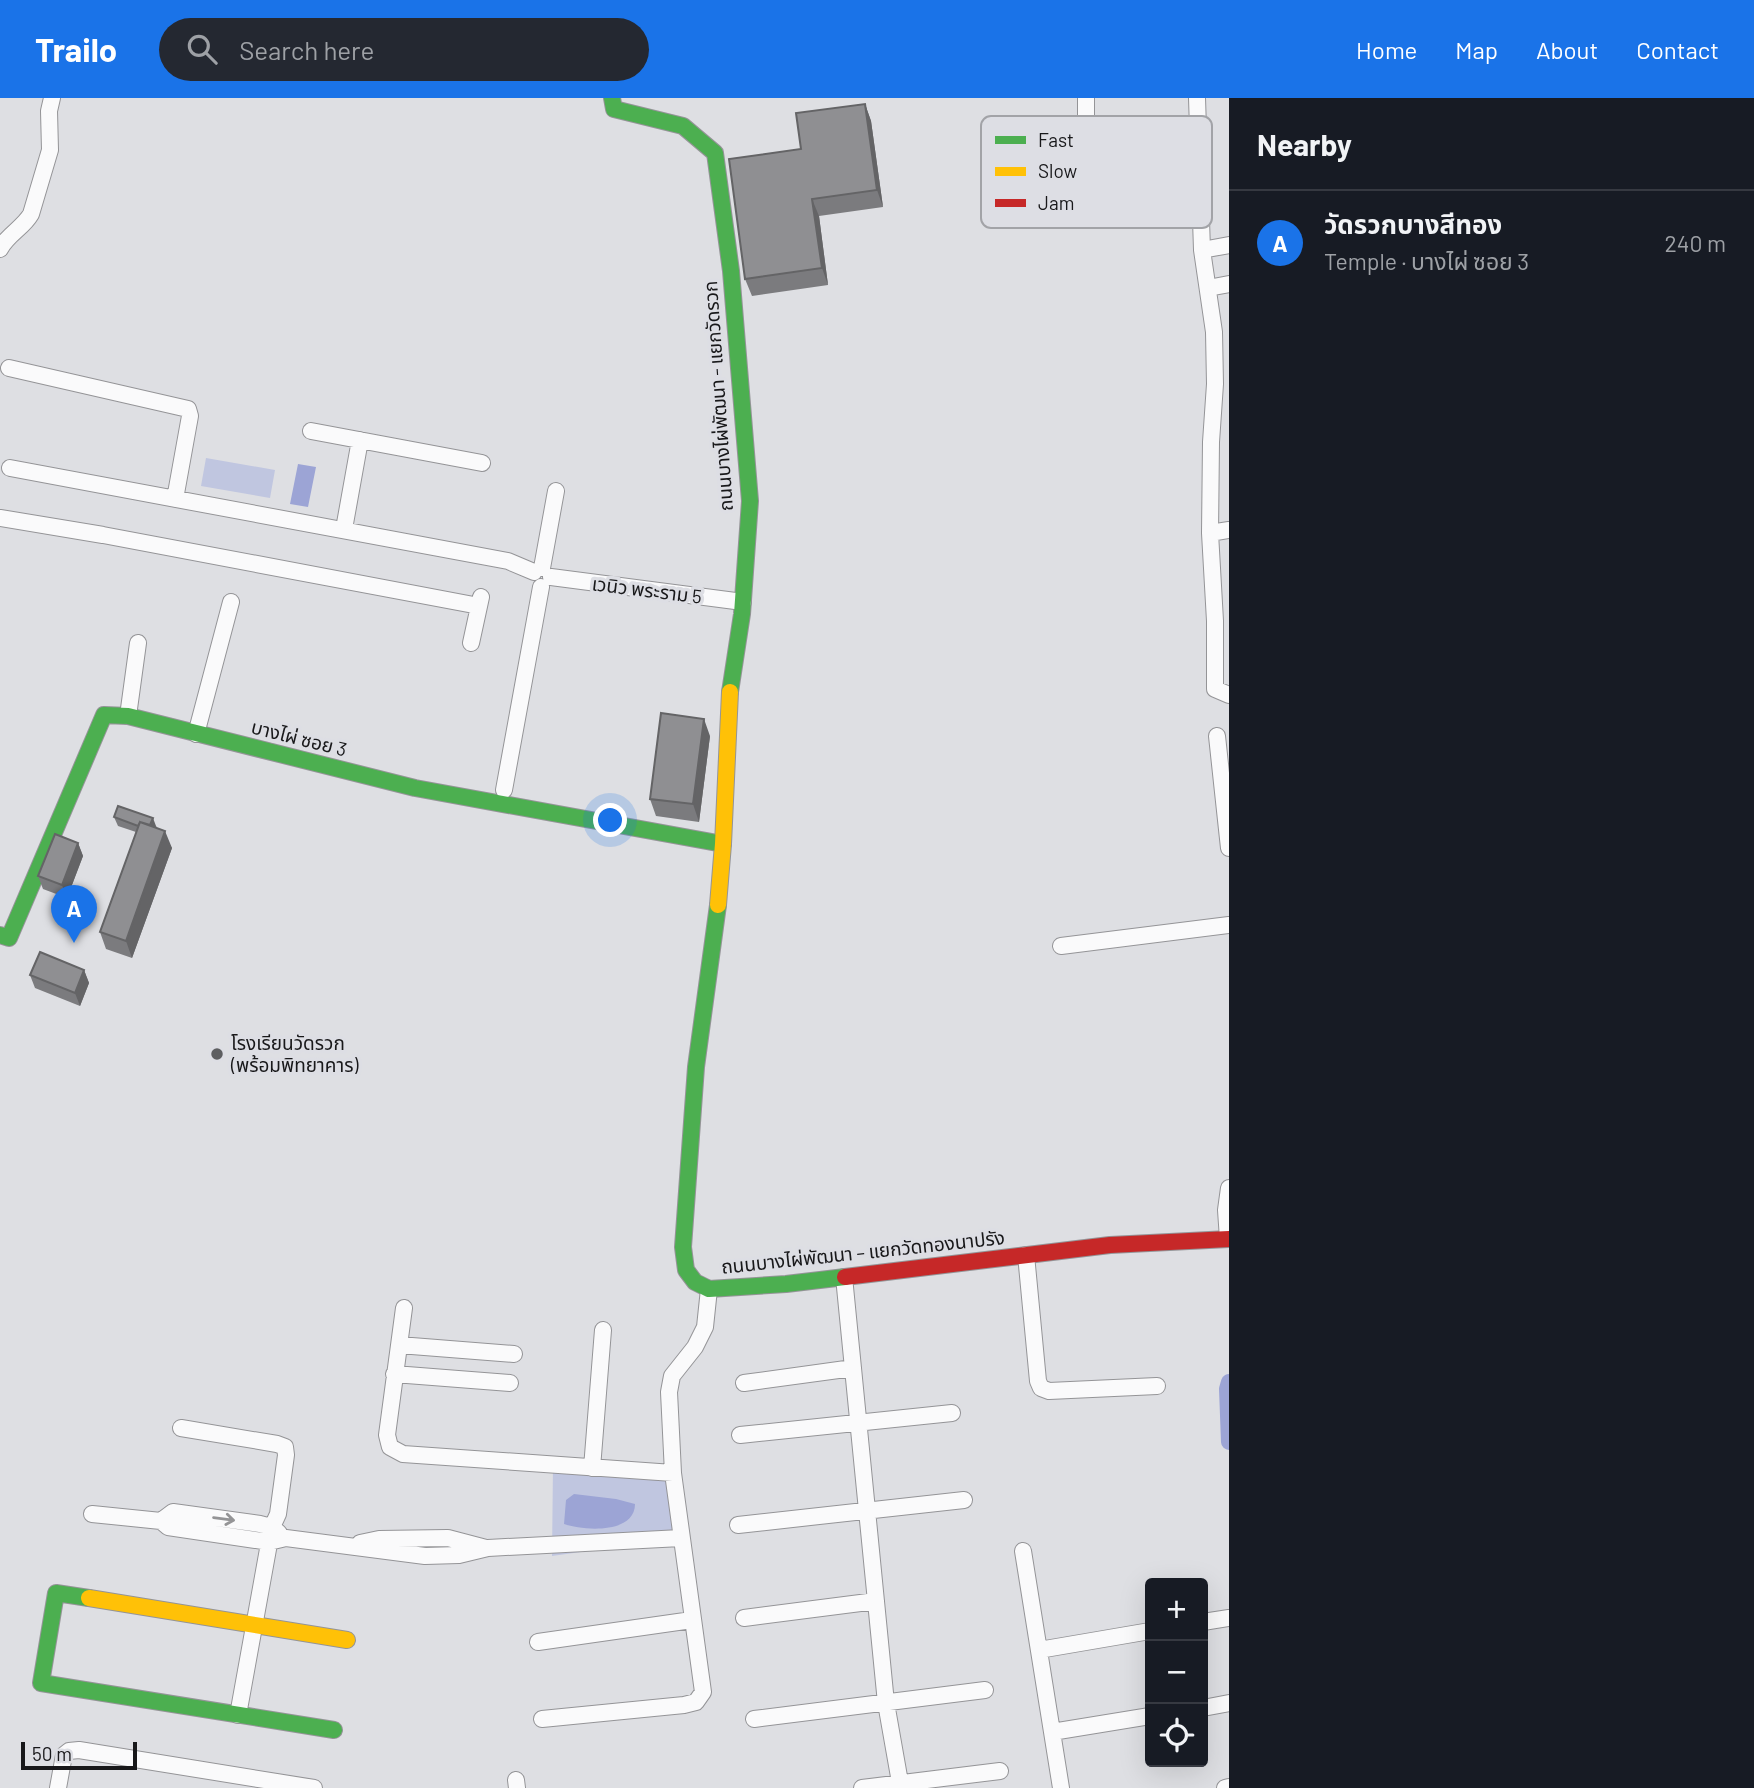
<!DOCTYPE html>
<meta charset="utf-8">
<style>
body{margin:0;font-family:Barlow,"Noto Sans Thai",sans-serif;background:#242831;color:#f1f3f6}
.controls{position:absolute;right:21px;bottom:21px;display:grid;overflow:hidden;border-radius:7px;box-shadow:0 7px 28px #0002}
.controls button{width:63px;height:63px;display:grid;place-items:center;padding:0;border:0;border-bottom:2px solid #363941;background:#171b24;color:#f1f3f6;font:35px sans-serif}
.scale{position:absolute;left:21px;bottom:18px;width:116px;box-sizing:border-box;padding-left:7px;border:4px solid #18181a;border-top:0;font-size:19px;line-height:24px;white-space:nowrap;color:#18181a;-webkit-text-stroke:5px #dddee4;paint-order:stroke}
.you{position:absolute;left:611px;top:723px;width:24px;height:24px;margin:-18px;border:5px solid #fff;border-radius:50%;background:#1a73e8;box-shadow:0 0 0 10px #1a73e833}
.badge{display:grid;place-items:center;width:46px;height:46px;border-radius:50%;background:#1a73e8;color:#fff;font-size:23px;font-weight:700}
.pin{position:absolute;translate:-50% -58px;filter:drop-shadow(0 2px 4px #0008)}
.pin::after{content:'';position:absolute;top:37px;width:24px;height:21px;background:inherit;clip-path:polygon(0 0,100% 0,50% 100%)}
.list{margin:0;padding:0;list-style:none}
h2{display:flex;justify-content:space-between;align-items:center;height:91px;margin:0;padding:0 28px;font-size:30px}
h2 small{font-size:23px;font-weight:400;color:#9ea1a6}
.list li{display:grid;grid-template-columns:46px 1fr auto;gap:21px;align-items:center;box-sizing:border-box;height:105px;padding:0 28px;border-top:2px solid #363941}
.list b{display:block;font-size:26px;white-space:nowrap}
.list p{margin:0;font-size:23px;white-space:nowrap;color:#9ea1a6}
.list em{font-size:23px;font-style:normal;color:#9ea1a6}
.icon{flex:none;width:38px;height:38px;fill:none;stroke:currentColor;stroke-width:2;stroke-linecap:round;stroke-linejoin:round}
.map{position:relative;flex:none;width:1229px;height:1690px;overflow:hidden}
header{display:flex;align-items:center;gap:42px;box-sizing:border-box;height:98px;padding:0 35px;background:#1a73e8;color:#fff}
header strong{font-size:33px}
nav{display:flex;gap:38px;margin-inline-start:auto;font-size:24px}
.search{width:490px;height:63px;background:#242831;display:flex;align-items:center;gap:18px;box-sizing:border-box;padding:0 24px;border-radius:38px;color:#9ea1a6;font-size:26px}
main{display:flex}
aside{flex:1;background:#171b24}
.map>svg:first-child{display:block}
</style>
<header>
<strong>Trailo</strong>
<div class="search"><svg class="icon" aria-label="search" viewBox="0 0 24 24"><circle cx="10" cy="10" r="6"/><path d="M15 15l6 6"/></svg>Search here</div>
<nav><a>Home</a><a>Map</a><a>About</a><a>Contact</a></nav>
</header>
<main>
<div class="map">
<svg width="1229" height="1690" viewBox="0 0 1229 1690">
<rect width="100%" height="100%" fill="#dedfe3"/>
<!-- green -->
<path fill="#c0c6e0" d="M206 360 275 372 270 400 201 388Z
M553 1367 673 1375 681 1440 552 1458Z"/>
<!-- water -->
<path fill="#9ca4d5" d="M298 366 316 369 308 409 290 406Z
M574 1396 616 1401 635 1406C635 1436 584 1433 564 1426L566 1402Z"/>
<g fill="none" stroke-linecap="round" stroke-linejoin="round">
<!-- canal -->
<path stroke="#9ca4d5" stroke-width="16" d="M1229 1284 1227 1291 1229 1344"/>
<!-- street casing -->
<g stroke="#949497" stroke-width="18">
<path id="street" d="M1197 0 1202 152 1214 234 1215 286 1211 344 1210 435 1215 523V591L1229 597
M1073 53 1086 22V0
M0 151C8 136 23 130 31 116L50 52 49 13 52 0
M1202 152 1229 147
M1208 190 1229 186
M9 270 188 311 190 318 175 401
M311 333 482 365
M10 370 508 463 534 474
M0 420 103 437 479 508
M344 431 360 342
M1210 435 1229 432
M542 470 556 393
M551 479 743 504
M471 545 481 499
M128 618 138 545
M196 636 231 504
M1217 638 1229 750
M504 692 541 489
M1061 848 1229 827
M1228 1141 1226 1112 1229 1090
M1026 1157 1038 1283 1041 1290 1049 1293 1157 1288
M844 1179 886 1605 901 1690
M404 1210 387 1337 390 1349 403 1356 673 1375
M399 1247 514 1256
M394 1276 510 1285
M744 1285 853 1270
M181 1330 277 1346 285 1349 286 1357 278 1416 272 1429 238 1617
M740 1337 952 1315
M592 1370 603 1232
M92 1416 161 1423 168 1429 269 1444 286 1440 425 1458 459 1457 488 1450 681 1440
M161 1423 173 1414 260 1426 272 1429 279 1435
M738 1427 964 1402
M360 1445 379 1441 448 1440 486 1450
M1023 1453 1061 1690
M744 1520 876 1503
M1203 1524 1229 1520
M538 1544 692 1522
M1039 1552 1150 1533
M1203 1610 1229 1605
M542 1621 684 1607 696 1604 703 1594 673 1375 669 1294 672 1278 695 1249 705 1229 709 1191
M754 1621 985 1592
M1052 1634 1150 1618
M516 1682 517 1690
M58 1690 64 1657 69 1653 79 1652 314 1690
M862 1690 1000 1673
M1225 1690 1229 1689"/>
</g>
<!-- fast casing -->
<g stroke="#949497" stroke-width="18">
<path id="fast" d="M612 0 614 11 683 28 715 55 731 173 750 403 742 516 730 594
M718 807 696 969 683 1149 686 1172 695 1184 709 1191 786 1186 845 1179
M0 837 9 840 104 617 128 618 415 690 723 746
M89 1500 56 1495 41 1585 334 1632"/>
</g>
<!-- slow casing -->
<g stroke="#949497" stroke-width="18">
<path id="slow" d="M718 807 723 746 730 594
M89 1500 347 1542"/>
</g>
<!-- jam casing -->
<g stroke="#949497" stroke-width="18">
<path id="jam" d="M845 1179 1110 1147 1229 1141"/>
</g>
<!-- street -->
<use href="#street" stroke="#fafafb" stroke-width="16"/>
<!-- fast -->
<use href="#fast" stroke="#4caf50" stroke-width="16"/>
<!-- slow -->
<use href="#slow" stroke="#ffc107" stroke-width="16"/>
<!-- jam -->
<use href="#jam" stroke="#c62828" stroke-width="16"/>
</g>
<!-- wall -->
<path fill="#7b7b7e" d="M865 6 871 23 883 109 819 118 828 187 752 198 745 181 801 51Z
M710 638 699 724 656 718 650 701Z
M114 719 156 728 172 750 132 860 106 851 100 834 136 734 118 728Z
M78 745 83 758 67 800 43 791 38 778Z
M84 872 89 885 80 908 35 890 30 877Z"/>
<!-- shaded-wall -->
<path fill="#646466" d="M865 6 871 23 883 109 877 92Z
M812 101 819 118 828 187 822 170Z
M704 621 710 638 699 724 693 706Z
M153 720 156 728 152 740 149 731Z
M165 733 172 750 132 860 126 843Z
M78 745 83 758 67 800 62 787Z
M84 872 89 885 80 908 75 895Z"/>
<!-- building -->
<path fill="#8f8f92" stroke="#646466" stroke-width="2" d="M865 6 877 92 812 101 822 170 745 181 729 61 801 51 796 15Z
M661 615 704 621 693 706 650 701Z
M118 708 153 720 150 727 140 724 138 728 114 719Z
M140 724 165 733 126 843 100 834Z
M55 736 78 745 62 787 38 778Z
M40 854 84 872 75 895 30 877Z"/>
<!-- one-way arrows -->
<defs><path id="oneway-shaft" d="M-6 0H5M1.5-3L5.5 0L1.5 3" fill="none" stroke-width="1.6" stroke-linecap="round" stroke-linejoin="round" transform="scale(1.75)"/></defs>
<use stroke="#949496" href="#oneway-shaft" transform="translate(224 1421) rotate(8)"/>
<!-- markers -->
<circle fill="#5d5e60" stroke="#dddee4" stroke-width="2.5" cx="217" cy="956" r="7"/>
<g text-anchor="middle" stroke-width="7" stroke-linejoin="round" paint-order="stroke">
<!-- street labels -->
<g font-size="19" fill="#18181a" stroke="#dddee4">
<text transform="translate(718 298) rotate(-94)" y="7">ถนนบางไผ่พัฒนา - แยกวัดรวก</text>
<text transform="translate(647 492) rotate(7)" y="7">เวนิว พระราม 5</text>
<text transform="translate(299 640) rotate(14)" y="7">บางไผ่ ซอย 3</text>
<text transform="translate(863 1154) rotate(-6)" y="7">ถนนบางไผ่พัฒนา – แยกวัดทองนาปรัง</text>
</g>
<!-- poi labels -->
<g font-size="19" fill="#18181a" stroke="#dddee4" text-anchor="start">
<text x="231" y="952">โรงเรียนวัดรวก<tspan x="231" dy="22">(พร้อมพิทยาคาร)</tspan></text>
</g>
</g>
<!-- legend -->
<rect x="981" y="18" width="231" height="112" rx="10" fill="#dddee4" stroke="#a2a3a7" stroke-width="2"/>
<rect x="995" y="38" width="31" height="8" fill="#4caf50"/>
<rect x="995" y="69" width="31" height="9" fill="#ffc107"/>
<rect x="995" y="101" width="31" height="8" fill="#c62828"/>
<g font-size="19" fill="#18181a">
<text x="1038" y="49">Fast</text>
<text x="1038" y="80">Slow</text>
<text x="1038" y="112">Jam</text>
</g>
</svg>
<div class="controls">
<button>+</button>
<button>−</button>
<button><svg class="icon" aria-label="locate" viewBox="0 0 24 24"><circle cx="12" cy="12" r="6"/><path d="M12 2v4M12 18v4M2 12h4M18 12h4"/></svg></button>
</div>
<div class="scale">50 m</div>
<div class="you"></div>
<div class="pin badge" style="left:74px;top:845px">A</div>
</div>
<aside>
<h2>Nearby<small></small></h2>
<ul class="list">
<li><span class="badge">A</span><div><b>วัดรวกบางสีทอง</b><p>Temple · บางไผ่ ซอย 3</p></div><em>240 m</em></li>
</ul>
</aside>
</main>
